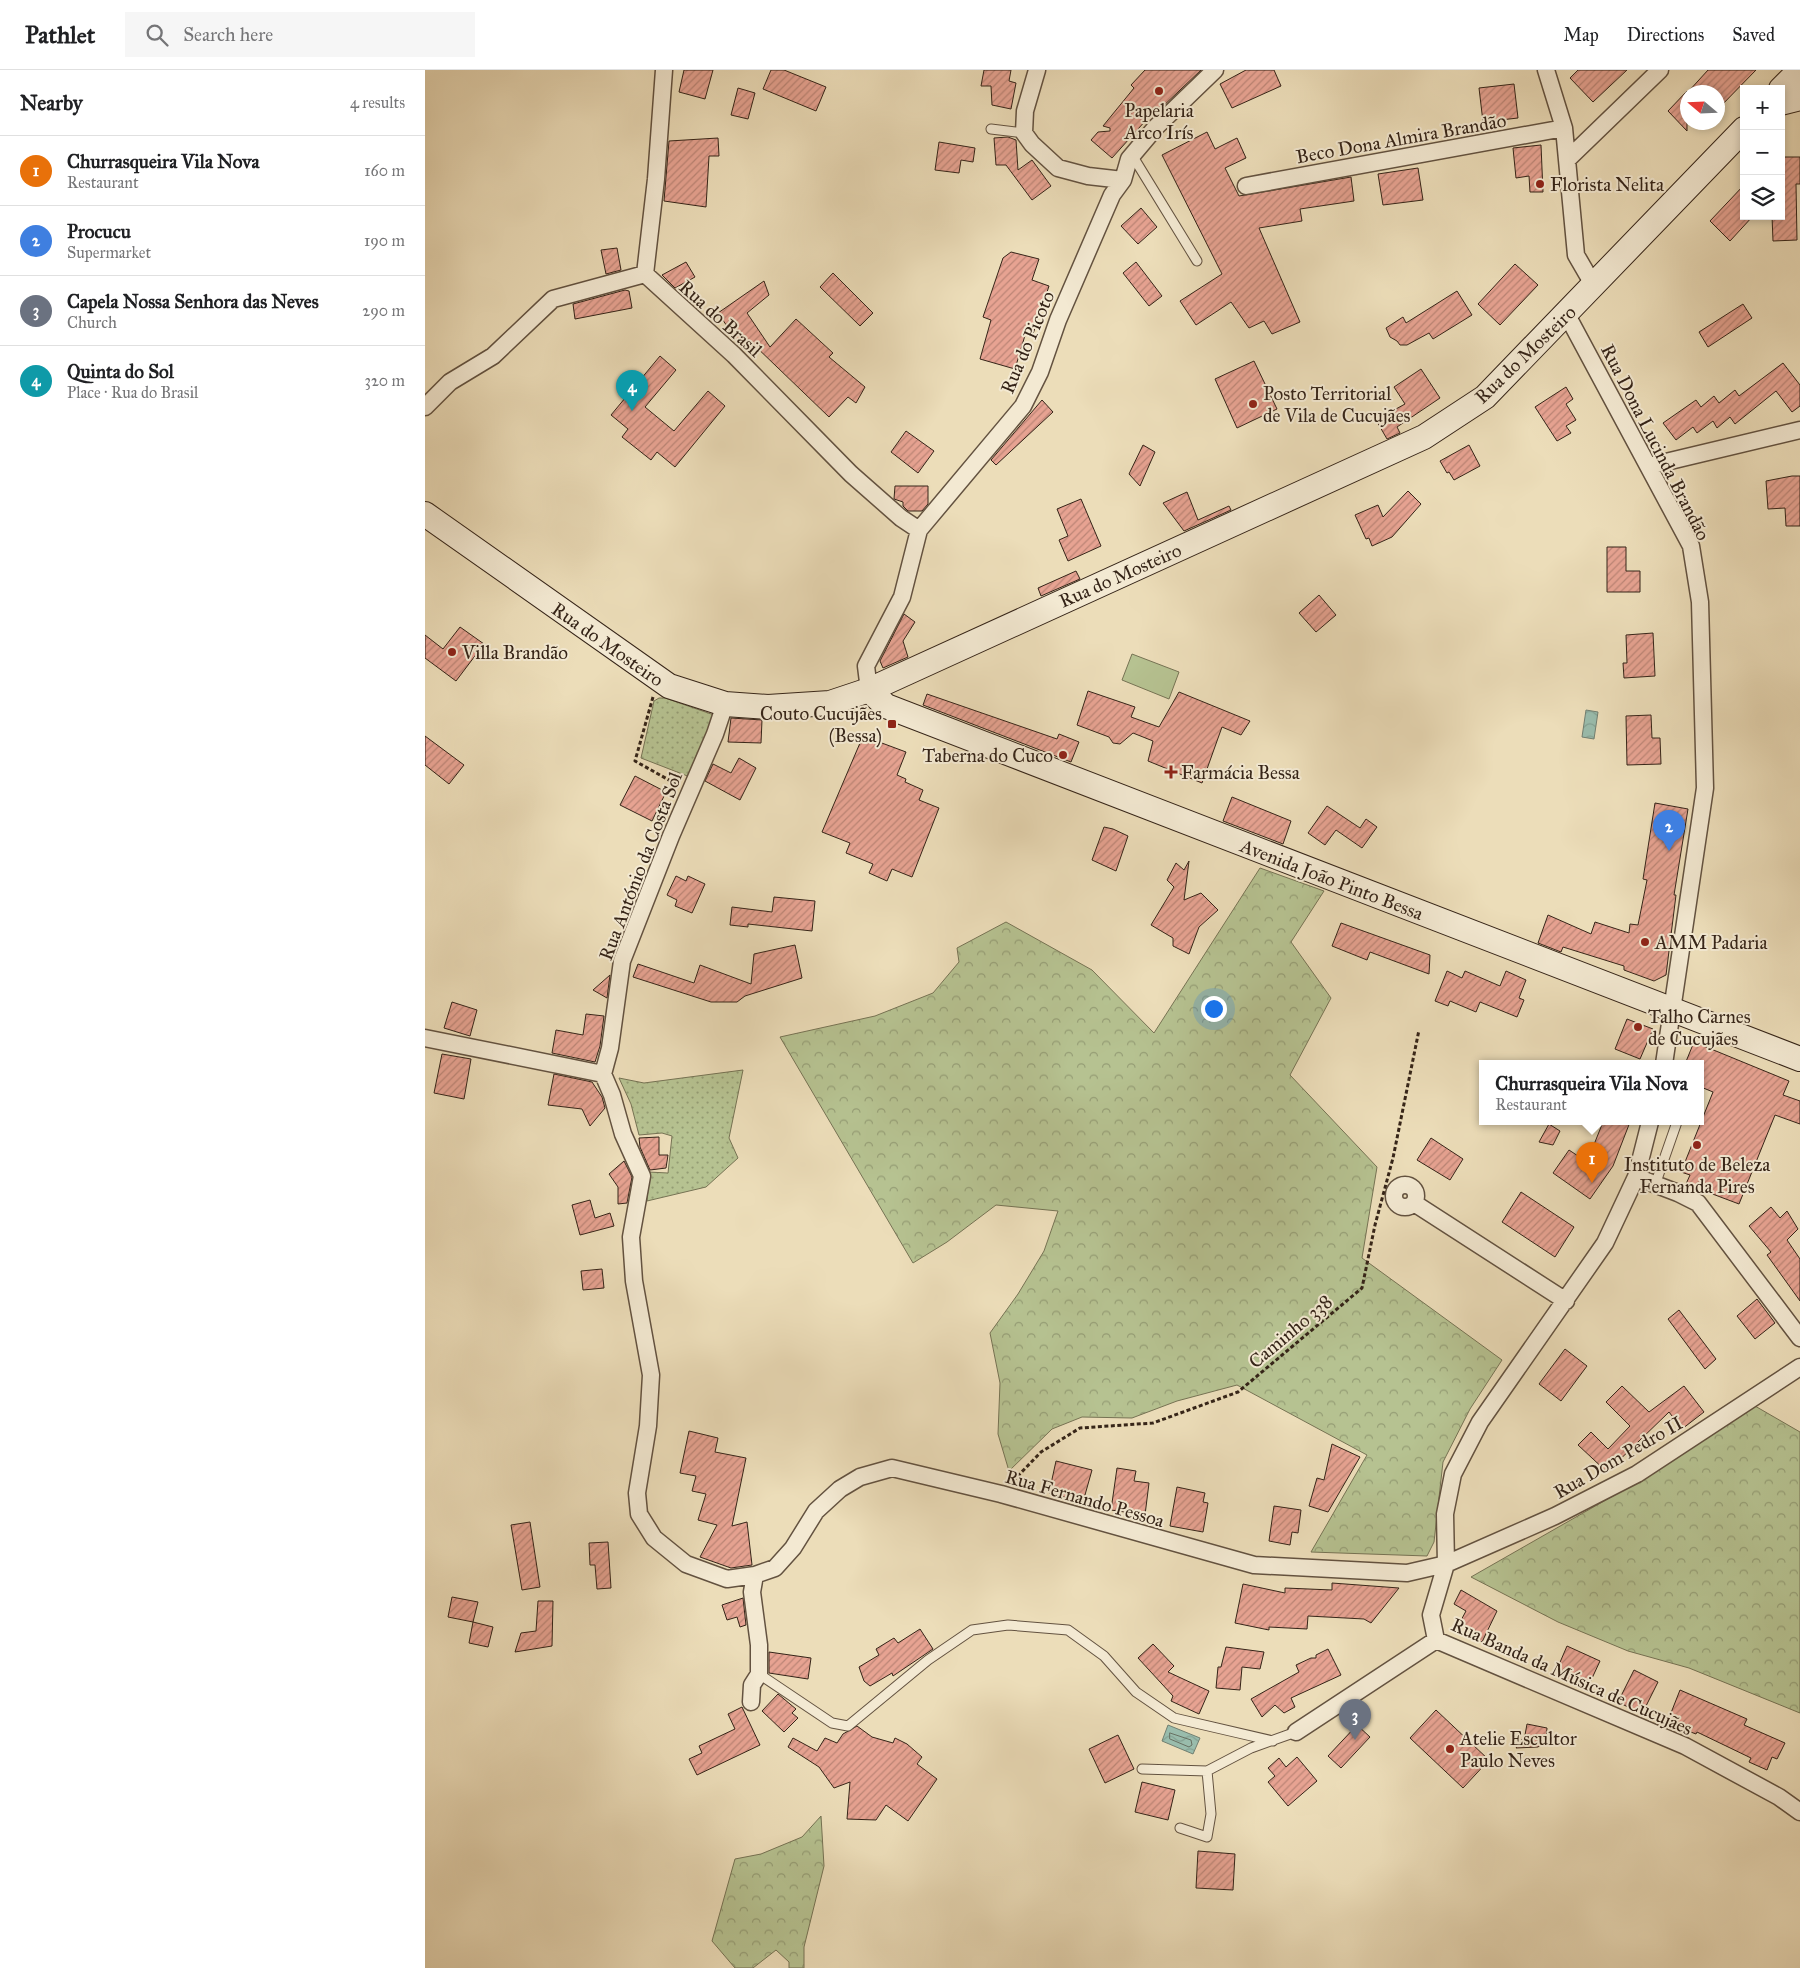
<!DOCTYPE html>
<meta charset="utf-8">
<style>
body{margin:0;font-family:"IM FELL Great Primer",serif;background:#f6f6f6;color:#202124}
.controls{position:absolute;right:15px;top:15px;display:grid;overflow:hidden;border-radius:0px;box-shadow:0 2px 8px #0003}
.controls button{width:45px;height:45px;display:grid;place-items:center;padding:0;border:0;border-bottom:1px solid #e0e0e0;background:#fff;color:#202124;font:25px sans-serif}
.compass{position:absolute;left:1255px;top:15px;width:45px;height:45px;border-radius:50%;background:#fff;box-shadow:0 2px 8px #0003;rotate:289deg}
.you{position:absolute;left:788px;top:938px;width:18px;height:18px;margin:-12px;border:4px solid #fff;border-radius:50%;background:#1a73e8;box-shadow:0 0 0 8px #1a73e833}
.badge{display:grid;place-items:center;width:32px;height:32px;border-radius:50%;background:#d93025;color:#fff;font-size:16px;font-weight:700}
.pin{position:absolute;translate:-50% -41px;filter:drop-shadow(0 1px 2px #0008)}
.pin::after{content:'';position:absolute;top:26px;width:18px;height:15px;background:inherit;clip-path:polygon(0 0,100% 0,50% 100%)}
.popup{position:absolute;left:1054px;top:990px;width:225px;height:65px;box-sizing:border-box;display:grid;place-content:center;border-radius:0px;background:#fff;filter:drop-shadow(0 1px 4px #0005);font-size:16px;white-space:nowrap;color:#757577}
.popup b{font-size:19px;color:#202124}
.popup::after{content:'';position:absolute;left:50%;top:100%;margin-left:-10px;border:10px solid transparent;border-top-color:#fff}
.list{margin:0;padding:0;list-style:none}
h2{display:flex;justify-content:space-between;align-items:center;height:65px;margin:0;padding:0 20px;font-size:21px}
h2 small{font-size:16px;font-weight:400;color:#757577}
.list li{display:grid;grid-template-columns:32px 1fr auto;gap:15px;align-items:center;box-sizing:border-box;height:70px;padding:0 20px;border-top:1px solid #e0e0e0}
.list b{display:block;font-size:19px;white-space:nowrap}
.list p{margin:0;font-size:16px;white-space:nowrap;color:#757577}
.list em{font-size:16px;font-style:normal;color:#757577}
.icon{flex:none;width:28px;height:28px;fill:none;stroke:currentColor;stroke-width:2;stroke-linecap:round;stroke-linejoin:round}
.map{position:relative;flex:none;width:1375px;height:1898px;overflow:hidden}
header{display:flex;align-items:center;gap:30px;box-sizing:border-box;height:70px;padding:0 25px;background:#fff;border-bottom:1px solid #e0e0e0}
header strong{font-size:24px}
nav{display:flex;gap:28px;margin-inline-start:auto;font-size:18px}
.search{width:350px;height:45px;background:#f6f6f6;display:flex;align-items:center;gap:12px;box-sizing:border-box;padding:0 18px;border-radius:0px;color:#757577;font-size:19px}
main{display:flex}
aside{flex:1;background:#fff}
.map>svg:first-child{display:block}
</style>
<header>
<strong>Pathlet</strong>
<div class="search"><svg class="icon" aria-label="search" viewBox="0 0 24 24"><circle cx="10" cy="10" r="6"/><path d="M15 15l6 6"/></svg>Search here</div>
<nav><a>Map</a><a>Directions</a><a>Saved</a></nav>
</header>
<main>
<aside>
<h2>Nearby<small>4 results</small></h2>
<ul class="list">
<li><span class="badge" style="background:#e8710a">1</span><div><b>Churrasqueira Vila Nova</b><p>Restaurant</p></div><em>160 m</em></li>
<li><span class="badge" style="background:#3f7fe0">2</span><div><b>Procucu</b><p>Supermarket</p></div><em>190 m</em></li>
<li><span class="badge" style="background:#6b7280">3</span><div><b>Capela Nossa Senhora das Neves</b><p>Church</p></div><em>290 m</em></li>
<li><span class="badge" style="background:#0f9aa8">4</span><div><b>Quinta do Sol</b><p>Place · Rua do Brasil</p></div><em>320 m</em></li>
</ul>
</aside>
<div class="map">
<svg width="1375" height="1898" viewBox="0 0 1375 1898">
<defs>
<pattern id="grass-dots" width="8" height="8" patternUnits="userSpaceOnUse" patternTransform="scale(1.25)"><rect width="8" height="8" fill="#b6c291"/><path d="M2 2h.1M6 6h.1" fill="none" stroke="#959d75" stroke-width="1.8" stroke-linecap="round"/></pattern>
<pattern id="forest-crowns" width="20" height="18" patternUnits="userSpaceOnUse" patternTransform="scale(1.25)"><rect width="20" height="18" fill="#b6c291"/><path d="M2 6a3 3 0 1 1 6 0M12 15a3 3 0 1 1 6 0" fill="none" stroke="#959d75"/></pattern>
<pattern id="water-waves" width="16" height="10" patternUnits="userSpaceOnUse" patternTransform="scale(1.25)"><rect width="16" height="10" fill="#99bcac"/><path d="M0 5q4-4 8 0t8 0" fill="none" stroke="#84a193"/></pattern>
<pattern id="building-hatch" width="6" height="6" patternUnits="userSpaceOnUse" patternTransform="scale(1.25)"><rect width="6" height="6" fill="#e7a392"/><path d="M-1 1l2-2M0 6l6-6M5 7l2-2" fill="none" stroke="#bc8576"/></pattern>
</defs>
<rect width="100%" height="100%" fill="#ecddb9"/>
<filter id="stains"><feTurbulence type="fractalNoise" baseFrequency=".004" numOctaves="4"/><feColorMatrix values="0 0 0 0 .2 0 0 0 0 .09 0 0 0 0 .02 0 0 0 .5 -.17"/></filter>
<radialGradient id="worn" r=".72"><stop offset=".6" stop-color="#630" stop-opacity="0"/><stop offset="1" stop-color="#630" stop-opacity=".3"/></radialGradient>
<!-- grass -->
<path fill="url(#grass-dots)" stroke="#767354" d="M234 628H240L289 645 265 707 216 688 229 631Z
M318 1000 304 1068 313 1088 281 1117 222 1131 223 1102 243 1103 247 1066 237 1063 214 1065 206 1034 194 1008 219 1013Z"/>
<!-- forest -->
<path fill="url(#forest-crowns)" stroke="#767354" d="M835 798 899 821 866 872 906 928 865 1005 952 1097 937 1188 1077 1290 1045 1339 1018 1392 1009 1472 1002 1486 886 1482 942 1385 812 1315 752 1331 707 1348 657 1347 627 1359 584 1401 573 1364 575 1313 565 1263 593 1224 619 1181 633 1141 571 1135 522 1172 488 1193 355 967 450 946 508 923 534 892 532 878 581 852 667 900 729 963Z
M1330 1336 1375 1362V1643L1264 1598 1203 1581 1133 1552 1046 1507 1200 1419Z
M396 1746 399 1796 379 1877V1898H364V1892L351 1880 328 1898H310L287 1871 310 1789 336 1784 377 1767Z"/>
<!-- garden -->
<path fill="#b6c291" stroke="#767354" d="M707 584 754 602 744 629 697 610Z"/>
<!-- water -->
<path fill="url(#water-waves)" stroke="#717f71" d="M1161 640 1173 642 1169 669 1157 667Z
M743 1655 775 1668 768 1684 737 1671Z"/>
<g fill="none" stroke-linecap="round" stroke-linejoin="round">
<!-- shore -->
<path stroke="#677062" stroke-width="1" d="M745 1663 766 1670 767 1675 764 1677 745 1669Z"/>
</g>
<!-- building -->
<path fill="url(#building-hatch)" stroke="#352418" d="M259 0H288L280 29 254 22Z
M346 0H359L401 17 391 41 338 19Z
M559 0H586L584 11 591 13 586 39 567 35 566 16H556Z
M720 0H776L733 41 731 39 687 88 666 70 673 62 685 61V58L678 56 709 18 706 15Z
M821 0H849L856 16 807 38 795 14Z
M1153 0H1202L1168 32 1145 8Z
M1283 0H1331L1292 40V22H1263Z
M1089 14 1093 48 1058 52 1054 18Z
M313 18 330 23 323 49 306 45Z
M1262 21V61L1243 41Z
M782 62 790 79 812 68 821 88 800 98 814 126 926 107 929 131 875 139 877 151 834 158 875 252 847 264 839 251 824 258 806 232 771 255 755 231 797 204 737 85Z
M583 67 591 70 593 100 607 90 626 116 607 130 581 95H571L569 68Z
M293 68 294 86H284L281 137 239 131 244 71Z
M514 72 550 78 548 92 536 90 534 103 510 100Z
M1116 75 1118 122H1105L1104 106 1091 108 1088 78Z
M1356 87H1375V114H1371L1372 170 1348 171 1347 146H1356Z
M993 98 998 130 958 135 953 104Z
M1319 115V146H1328L1305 171 1285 151Z
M716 138 732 157 713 174 696 156Z
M192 178 196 200 181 204 176 180Z
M586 182 614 189 607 210 624 216 608 264 601 262 590 299 555 289 566 250 558 247 578 188Z
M261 192 270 207 250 218 237 205Z
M711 192 737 226 724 236 698 203Z
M1090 194 1113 215 1075 255 1053 234Z
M408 203 448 243 435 256 395 217Z
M339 211 344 225 322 243 345 277 371 249 408 283 404 287 440 317 431 333 423 327 404 347 326 272 317 278 293 243Z
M200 220 204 221 207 238 150 249 148 234Z
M1032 221 1047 245 1008 269 1004 263 982 275H975L972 271 965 267 961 258 978 247 981 253Z
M1318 234 1327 248 1283 277 1274 262Z
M235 286 251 300 220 337 249 361 283 321 300 336 250 397 232 382 226 390 197 367 203 359 186 345Z
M829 291 852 339 812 358 790 309Z
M1358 293 1375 315V336L1367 342 1351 321 1310 354 1305 347 1292 358 1288 351 1272 363 1268 357 1251 370 1238 353 1271 330 1276 337 1289 326 1294 333 1310 320 1314 326Z
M996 299 1015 328 972 357 975 363 962 369 951 350 980 334 969 317Z
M1141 317 1148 329 1141 334 1151 350 1141 356 1146 363 1132 371 1110 337Z
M617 330 628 342 571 395 566 390Z
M481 361 509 381 493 403 466 382Z
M718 375 730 382 715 416 704 404Z
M1044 375 1055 396 1029 410 1024 402 1022 403 1015 391Z
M1367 406H1375V456H1361L1360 438 1343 439 1341 411Z
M470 416H503V434L497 441H483L478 436V432L469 429Z
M983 421 996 434 967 467 947 476 944 468 941 469 930 445 953 435 958 447Z
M762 422 773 450 804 436 806 440 759 461 738 433Z
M656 429 676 476 643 491 634 470 643 466 632 439Z
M1182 477H1201V501H1215V522H1182Z
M651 501 655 509 616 526 613 518Z
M894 525 911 545 891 562 874 543Z
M479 544 490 552 478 571 483 587 458 598 455 591Z
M35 557 59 574 31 611 0 588V565L18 579Z
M1228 563 1230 606 1199 608 1198 593H1202L1201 565Z
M663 621 710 637 706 647 734 657 754 622 825 651 816 665 797 657 777 713 723 691 728 671 708 663 695 674 688 673 684 667 652 655Z
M502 624 632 669 634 664 654 672 646 692 498 635Z
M1226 645 1227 668H1235L1236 694 1202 695 1201 646Z
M306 648 337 650 336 673 303 672Z
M0 666 39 695 24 714 0 695Z
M438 666 481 682 472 705 481 709 480 712 498 720 494 730 514 738 487 807 467 799 462 811 444 803 448 794 421 783 425 773 397 762Z
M314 688 331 698 315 730 280 711 288 694 306 703Z
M210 706 241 722 227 751 195 735Z
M807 727 866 751 858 774 798 751Z
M1230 733 1263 739 1249 825H1251L1241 905 1229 911 1199 900V896L1138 877 1136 882 1113 873 1123 845 1166 864 1170 852 1204 863 1205 854 1213 855 1222 810 1218 809Z
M902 736 935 758 941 749 952 757 937 778 911 760 900 775 883 763Z
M679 757 688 759 703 766 691 801 667 790Z
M764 791 759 830 776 823 793 840 774 857 764 884 748 876V868L726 855 749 817 742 810 751 793 759 800Z
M251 806 261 811 263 806 280 814 267 843 250 836 252 830 242 825Z
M349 827 390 831 387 861 323 854V857L305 855 307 837 347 842Z
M916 853 1005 885 1004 904 945 882 942 890 907 876Z
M370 875 377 908 320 926 312 932H286L208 907 213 894 269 913 275 895 326 914 329 884Z
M1022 901 1037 908 1040 901 1075 916 1081 901 1101 910 1094 928 1099 930 1092 947 1055 932 1051 942 1025 931 1023 936 1010 931Z
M185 905 182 928 168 920Z
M27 932 52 940 45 966 19 958Z
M161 944 179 946 175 976 170 992 127 983 131 960 158 965Z
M1202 949 1228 959 1215 989 1190 979Z
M1269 972 1364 1011 1358 1025 1375 1031V1054L1350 1045 1314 1134 1261 1114 1265 1105 1256 1102 1288 1022 1276 1017V994H1260Z
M17 984 46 989 39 1029 9 1023Z
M129 1004 167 1012 177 1027 180 1038 165 1056 157 1039 123 1035Z
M1178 1052H1205L1188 1096 1165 1129 1128 1103 1144 1080 1162 1092Z
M1124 1054 1135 1061 1128 1075 1114 1072Z
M234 1067V1085H243L241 1098 225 1100 215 1077 214 1068Z
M1006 1068 1038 1089 1025 1110 992 1090Z
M199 1091 207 1107 202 1133 193 1134V1117L184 1104Z
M1096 1122 1149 1157 1130 1187 1077 1152Z
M165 1130 170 1148 185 1143 189 1156 155 1165 147 1135Z
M1346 1137 1355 1148 1362 1141 1373 1159 1362 1170 1375 1189V1231L1342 1185 1346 1182 1324 1156Z
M177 1199 179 1218 158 1220 156 1201Z
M1332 1229 1350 1253 1330 1269 1312 1246Z
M1254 1240 1291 1289 1280 1299 1243 1249Z
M1140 1279 1162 1296 1136 1331 1114 1314Z
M1197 1316 1224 1342 1259 1316 1279 1342 1257 1359 1244 1342 1182 1402 1153 1375 1166 1362 1183 1379 1205 1356 1181 1332Z
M264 1361 293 1368 290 1382 321 1388 307 1456 322 1452 327 1495 306 1498 275 1487 292 1455 273 1450 281 1424 267 1421 271 1406 255 1403Z
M907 1374 935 1387 903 1442 884 1436 892 1408 899 1410Z
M631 1391 667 1400 658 1432 624 1423Z
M692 1398 711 1401 709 1411 724 1413 720 1445 686 1440Z
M752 1417 780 1423 778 1432 783 1433 778 1462 745 1456Z
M849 1436 876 1440 873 1463 867 1462 865 1475 844 1471Z
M105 1452 115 1517 97 1520 86 1455Z
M183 1472 186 1518 172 1519 170 1495H165L164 1473Z
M907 1513 974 1518 946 1553 939 1549 883 1546 882 1559 844 1557V1560L810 1553 818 1514 860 1523V1518L907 1520Z
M1036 1520 1072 1541 1057 1572 1043 1564 1045 1560 1034 1554 1041 1541 1029 1534Z
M27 1527 53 1532 48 1552 23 1547Z
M318 1528 321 1555 315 1557 312 1547 302 1550 297 1535Z
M113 1531H128L127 1576 90 1582 96 1563 111 1561Z
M48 1552 68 1557 63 1577 44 1573Z
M495 1559 508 1579 468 1606 467 1603 445 1616 439 1611 434 1597 454 1585 451 1579 469 1568 473 1573Z
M728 1574 749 1596 743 1602 784 1621 774 1644 746 1631 748 1626 713 1588Z
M1142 1576 1175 1591 1162 1619 1130 1604Z
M801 1577 839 1582 835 1599 817 1597 815 1620 791 1618 793 1597H796Z
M903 1579 916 1605 866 1628 870 1637 859 1643 850 1635 837 1647 826 1629 874 1602 871 1595 886 1588H891V1585Z
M344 1582 386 1588 383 1609 344 1603Z
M1209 1600 1233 1612 1217 1644 1193 1632Z
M1255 1620 1322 1649 1319 1655 1360 1673 1352 1689 1347 1687 1342 1700 1324 1692 1326 1688 1272 1662 1271 1664 1242 1653Z
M353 1624 371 1639 367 1643 373 1648 359 1662 337 1641Z
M317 1637 335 1675 272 1705 264 1689 277 1683 274 1676 310 1659 303 1644Z
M1011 1640 1064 1690 1038 1718 985 1668Z
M1102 1654 1122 1658 1121 1671 1113 1677 1091 1678 1100 1665Z
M932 1655 945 1667 916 1698 903 1686Z
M432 1656 447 1667 468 1673 470 1668 482 1674 497 1687 492 1694 512 1709 483 1751 461 1735 451 1750 422 1749 425 1712 409 1718 394 1697 363 1677 368 1668 392 1681 400 1668 412 1673 418 1664Z
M693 1665 709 1699 680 1713 664 1679Z
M872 1687 892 1711 863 1736 843 1712 850 1706 843 1698 854 1688 861 1697Z
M717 1712 750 1720 743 1750 710 1742Z
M773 1781 810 1784 808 1820 771 1818Z"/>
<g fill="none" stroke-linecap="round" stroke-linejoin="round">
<!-- service casing -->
<g stroke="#635240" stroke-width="11">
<path id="service" d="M566 59 599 63
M707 85 772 191
M1230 1115 1252 1052
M334 1604 407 1653 423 1656 503 1590 547 1560 583 1555 643 1560 679 1586 711 1622 749 1648 848 1671
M717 1699 782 1701
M755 1758 782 1767 786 1744 782 1701 826 1678 871 1662"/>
</g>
<!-- minor casing -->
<g stroke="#635240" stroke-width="19">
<path id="minor" d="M239 0 231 109 220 204 309 285 426 404 476 448 494 460
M612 0 600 41 599 63 607 74 633 98 663 106 698 110
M1121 0 1139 58 1151 185 1169 216
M1143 89 1235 0
M821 116 1139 58
M1142 245 1266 476 1275 532 1280 718 1239 994
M0 337 25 312 68 286 128 229 220 204
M1224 396 1375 360
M444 620 441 596 477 527 494 460 598 336 615 302 633 250 687 125 698 110 704 89 731 57 790 0
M300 634 290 664 246 766 197 891 185 978 178 1004 187 1025 198 1064 217 1106 206 1167 209 1211 226 1305 223 1356 212 1423 214 1444 229 1468 261 1494 302 1509 330 1505 327 1522 334 1575V1604L327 1615 326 1632
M0 968 178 1004
M1225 1052 1211 1107 1180 1173 1055 1352 1028 1404 1020 1444 1021 1494 1006 1545 1011 1570 1260 1676 1354 1727 1375 1742
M1211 1107 1253 1123 1273 1133 1375 1268
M969 1126a11 11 0 1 1 22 0a11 11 0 1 1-22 0Z
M989 1133 1141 1231
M330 1505 350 1498 368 1478 391 1441 415 1419 435 1407 467 1398 576 1424 829 1495 982 1503 1021 1494 1130 1446 1212 1404 1375 1297
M871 1662 1011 1570"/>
</g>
<!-- secondary casing -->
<g stroke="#352418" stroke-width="26">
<path id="secondary" d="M1356 19 1375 0
M1356 33 1375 28
M0 444 244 616 300 634 343 637 405 633 444 620 999 367 1060 327 1319 59
M444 620 461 636 1375 989"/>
</g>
<!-- path -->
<path stroke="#352418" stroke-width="3" stroke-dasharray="4 2.5" stroke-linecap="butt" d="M228 627 210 691 251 714
M588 1411 616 1382 655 1358 728 1353 813 1322 937 1218 950 1155 968 1088 994 960"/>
<!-- service -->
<use href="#service" stroke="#f3e9d2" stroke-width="9"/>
<!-- minor -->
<use href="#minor" stroke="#f3e9d2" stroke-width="16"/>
<!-- secondary -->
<use href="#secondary" stroke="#f3e9d2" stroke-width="24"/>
</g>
<!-- markers -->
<g fill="#8f2418" stroke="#f3e9d2" stroke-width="2">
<circle cx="734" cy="21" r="5"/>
<circle cx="1115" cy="114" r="5"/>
<circle cx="828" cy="334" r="5"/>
<circle cx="27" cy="582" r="5"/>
<rect x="462" y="649" width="10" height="10" rx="2.5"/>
<circle cx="638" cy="685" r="5"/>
<path d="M743.5 694.5h5v5h5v5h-5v5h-5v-5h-5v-5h5z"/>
<circle cx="1220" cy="872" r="5"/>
<circle cx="1213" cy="957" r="5"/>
<circle cx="1272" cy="1075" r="5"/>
<circle cx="1025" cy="1679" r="5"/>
</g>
<g text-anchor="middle" stroke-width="4" stroke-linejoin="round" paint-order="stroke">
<!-- poi labels -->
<g font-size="19" fill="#352418" stroke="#f3e9d2" text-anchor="start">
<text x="734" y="47" text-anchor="middle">Papelaria<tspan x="734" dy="22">Arco Irís</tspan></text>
<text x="1125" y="121">Florista Nelita</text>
<text x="838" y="330">Posto Territorial<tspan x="838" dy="22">de Vila de Cucujães</tspan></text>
<text x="37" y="589">Villa Brandão</text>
<text x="457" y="650" text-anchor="end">Couto Cucujães<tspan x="457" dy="22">(Bessa)</tspan></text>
<text x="628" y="692" text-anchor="end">Taberna do Cuco</text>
<text x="756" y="709">Farmácia Bessa</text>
<text x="1230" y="879">AMM Padaria</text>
<text x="1223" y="953">Talho Carnes<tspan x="1223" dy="22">de Cucujães</tspan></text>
<text x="1272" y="1101" text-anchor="middle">Instituto de Beleza<tspan x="1272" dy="22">Fernanda Pires</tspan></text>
<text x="1035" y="1675">Atelie Escultor<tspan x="1035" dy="22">Paulo Neves</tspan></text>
</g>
<!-- street labels -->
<g font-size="19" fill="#352418" stroke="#f3e9d2">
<text transform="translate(976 68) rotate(-10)" y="7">Beco Dona Almira Brandão</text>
<text transform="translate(296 248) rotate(42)" y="7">Rua do Brasil</text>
<text transform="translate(602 272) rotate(-67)" y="7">Rua do Picoto</text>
<text transform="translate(1100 284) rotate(-44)" y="7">Rua do Mosteiro</text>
<text transform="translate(1231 372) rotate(63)" y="7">Rua Dona Lucinda Brandão</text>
<text transform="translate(695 505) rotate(-24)" y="7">Rua do Mosteiro</text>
<text transform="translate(183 574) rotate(35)" y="7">Rua do Mosteiro</text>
<text transform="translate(215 796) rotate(-69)" y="7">Rua António da Costa Sol</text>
<text transform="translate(907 809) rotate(21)" y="7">Avenida João Pinto Bessa</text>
<text transform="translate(865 1261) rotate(-40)" y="7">Caminho 338</text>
<text transform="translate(1193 1387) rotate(-30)" y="7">Rua Dom Pedro II</text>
<text transform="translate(660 1428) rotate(16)" y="7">Rua Fernando Pessoa</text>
<text transform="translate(1147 1606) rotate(24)" y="7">Rua Banda da Música de Cucujães</text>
</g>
</g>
<rect width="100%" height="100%" filter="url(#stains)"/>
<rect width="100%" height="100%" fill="url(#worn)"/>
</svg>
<div class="controls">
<button>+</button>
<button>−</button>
<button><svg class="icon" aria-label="layers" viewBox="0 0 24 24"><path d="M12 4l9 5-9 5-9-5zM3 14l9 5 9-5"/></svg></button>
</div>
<svg class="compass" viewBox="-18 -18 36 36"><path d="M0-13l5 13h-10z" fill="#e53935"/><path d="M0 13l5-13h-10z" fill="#757577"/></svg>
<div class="you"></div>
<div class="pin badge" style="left:1167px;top:1113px;background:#e8710a">1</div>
<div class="popup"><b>Churrasqueira Vila Nova</b>Restaurant</div>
<div class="pin badge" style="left:1244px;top:781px;background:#3f7fe0">2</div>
<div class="pin badge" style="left:930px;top:1670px;background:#6b7280">3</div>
<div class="pin badge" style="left:207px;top:341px;background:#0f9aa8">4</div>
</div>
</main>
